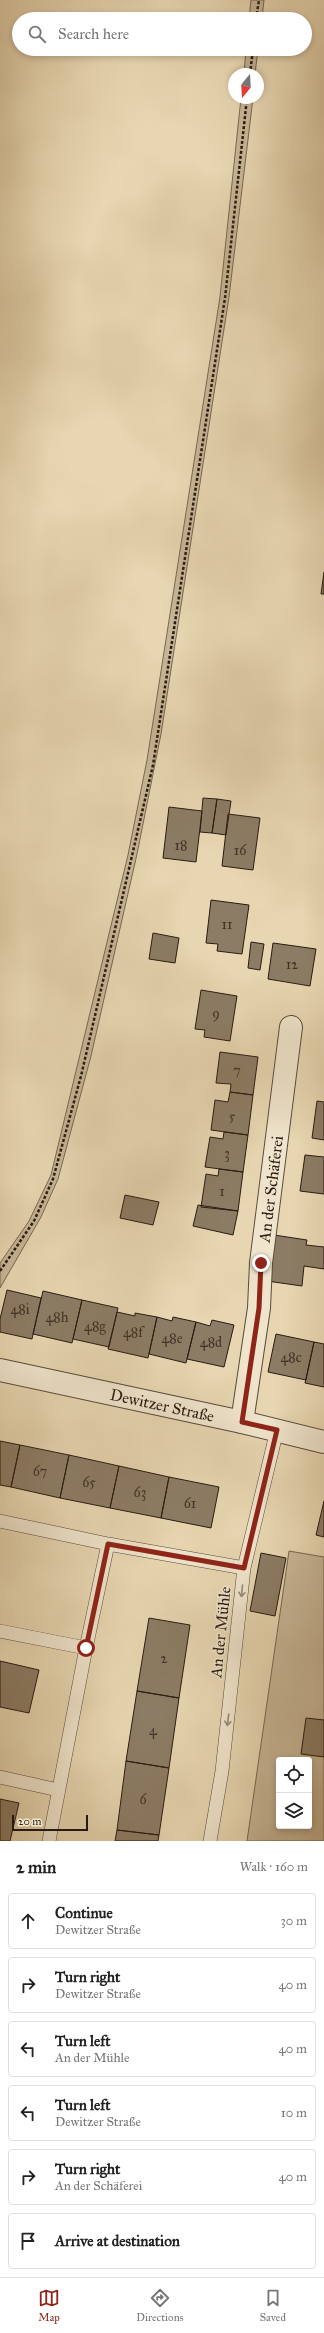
<!DOCTYPE html>
<meta charset="utf-8">
<style>
body{margin:0;font-family:"IM FELL Great Primer",serif;background:#f2f2f2;color:#222}
.controls{position:absolute;right:12px;bottom:12px;display:grid;overflow:hidden;border-radius:4px;box-shadow:0 2px 6px #0003}
.controls button{width:36px;height:36px;display:grid;place-items:center;padding:0;border:0;border-bottom:1px solid #e0e0e0;background:#fff;color:#222;font:20px sans-serif}
.compass{position:absolute;left:228px;top:68px;width:36px;height:36px;border-radius:50%;background:#fff;box-shadow:0 2px 6px #0003;rotate:198deg}
.scale{position:absolute;left:12px;bottom:10px;width:76px;box-sizing:border-box;padding-left:4px;border:2px solid #2a1b12;border-top:0;font-size:11px;line-height:14px;white-space:nowrap;color:#2a1b12;-webkit-text-stroke:3px #efe4cc;paint-order:stroke}
.stop{position:absolute;width:12px;height:12px;margin:-9px;border:3px solid #8f2418;border-radius:50%;background:#fff}
.stop.end{background:#8f2418;border-color:#fff;box-shadow:0 1px 4px #0008}
.list{margin:0;padding:0;list-style:none}
h2{display:flex;justify-content:space-between;align-items:center;height:52px;margin:0;padding:0 16px;font-size:17px}
h2 small{font-size:13px;font-weight:400;color:#767676}
.list li{display:grid;grid-template-columns:26px 1fr auto;gap:12px;align-items:center;box-sizing:border-box;height:56px;margin:0 8px 8px;padding:0 8px;border:1px solid #e0e0e0;border-radius:4px}
.list b{display:block;font-size:15px;white-space:nowrap}
.list p{margin:0;font-size:13px;white-space:nowrap;color:#767676}
.list em{font-size:13px;font-style:normal;color:#767676}
.icon{flex:none;width:22px;height:22px;fill:none;stroke:currentColor;stroke-width:2;stroke-linecap:round;stroke-linejoin:round}
.map{position:relative;flex:none;width:324px;height:1841px;overflow:hidden}
.search{position:absolute;background:#fff;box-shadow:0 2px 6px #0003;left:12px;right:12px;top:12px;height:44px;display:flex;align-items:center;gap:10px;box-sizing:border-box;padding:0 14px;border-radius:22px;color:#767676;font-size:15px}
.sheet{height:436px;background:#fff}
nav{display:flex;justify-content:space-around;align-items:center;box-sizing:border-box;height:56px;border-top:1px solid #e0e0e0;background:#fff;font-size:11px;color:#767676}
nav a{display:grid;justify-items:center;gap:2px}
nav .on{color:#8f2418}
.map>svg:first-child{display:block}
</style>
<div class="map">
<svg width="324" height="1841" viewBox="0 0 324 1841">
<rect width="100%" height="100%" fill="#e7d6b1"/>
<filter id="stains"><feTurbulence type="fractalNoise" baseFrequency=".005" numOctaves="4"/><feColorMatrix values="0 0 0 0 .2 0 0 0 0 .09 0 0 0 0 .02 0 0 0 .5 -.17"/></filter>
<radialGradient id="worn" r=".72"><stop offset=".6" stop-color="#630" stop-opacity="0"/><stop offset="1" stop-color="#630" stop-opacity=".3"/></radialGradient>
<!-- green -->
<path fill="#c7b696" stroke="#786854" fill-rule="evenodd" d="M251 0H264L262 19H249Z
M246 49H258L255 74H244Z
M241 98H253L229 297 161 734 137 854 91 1056 58 1179 41 1217 0 1288V1263L29 1221 51 1175 128 855 147 760 220 297Z
M289 1551 324 1557V1841H247ZM279 1760H309V1826H279Z"/>
<!-- building -->
<path fill="#8c7c65" stroke="#2a1b12" d="M324 572V594H321Z
M203 798 217 799 212 833 200 832Z
M217 799 231 801 226 835 212 833Z
M169 807 202 811 196 862 163 858Z
M228 814 260 818 253 870 222 866Z
M211 900 249 905 242 954 217 951 218 944 206 943Z
M153 933 179 938 175 963 149 959Z
M251 942 264 944 260 970 248 968Z
M273 943 316 949 310 986 268 979Z
M201 990 237 996 230 1041 204 1037 205 1030 195 1029Z
M220 1052 258 1057 253 1095 230 1092 231 1084 216 1083Z
M230 1092 253 1095 248 1135 211 1130 215 1100 228 1102Z
M317 1101 324 1102V1140L312 1138Z
M224 1132 248 1135 243 1172 205 1167 210 1137 223 1139Z
M305 1155 324 1157V1194L300 1191Z
M219 1169 243 1172 238 1211 201 1207 206 1174 218 1176Z
M125 1195 159 1202 153 1225 120 1218Z
M198 1205 238 1211 233 1235 193 1226Z
M274 1235 307 1240 306 1245 324 1247V1269L304 1266 302 1286 267 1281Z
M7 1290 41 1298 32 1339 0 1332V1319Z
M43 1291 82 1300 72 1343 33 1334Z
M82 1300 118 1308 109 1347 73 1339Z
M117 1312 135 1316V1313L157 1317 148 1358 108 1349Z
M157 1317 172 1321 173 1317 196 1322 186 1363 149 1354Z
M212 1320 234 1325 224 1367 187 1359 196 1322 210 1326Z
M276 1334 314 1342 306 1380 268 1372Z
M314 1342 324 1344V1387L305 1383Z
M0 1441 20 1445 11 1487 0 1485Z
M20 1445 69 1455 60 1498 11 1487Z
M69 1455 119 1466 110 1508 60 1498Z
M119 1466 169 1477 161 1518 110 1508Z
M169 1477 219 1487 211 1528 161 1518Z
M324 1501V1537L316 1535Z
M261 1553 286 1558 275 1616 250 1611Z
M149 1618 190 1625 179 1698 137 1691Z
M0 1661 39 1670 29 1713 0 1707Z
M137 1691 179 1698 169 1768 126 1761Z
M306 1718 324 1720V1757L301 1754Z
M126 1761 169 1768 159 1835 117 1830Z
M0 1799 19 1803 10 1841H0Z
M117 1830 159 1835 158 1841H115Z"/>
<g fill="none" stroke-linecap="round" stroke-linejoin="round">
<!-- service casing -->
<g stroke="#594a3a" stroke-width="14">
<path id="service" d="M0 1521 108 1544
M0 1631 86 1648
M0 1777 58 1790
M49 1841 86 1648 108 1544 244 1568
M210 1841 222 1771 244 1568 277 1430"/>
</g>
<!-- minor casing -->
<g stroke="#594a3a" stroke-width="24">
<g id="minor">
<path id="s1" d="M242 1422 259 1308 261 1263 291 1027"/>
</g>
</g>
<!-- tertiary casing -->
<g stroke="#594a3a" stroke-width="24">
<g id="tertiary">
<path id="s2" d="M0 1370 242 1422 324 1442"/>
</g>
</g>
<!-- path -->
<path stroke="#2a1b12" stroke-width="2.5" stroke-dasharray="3 2" stroke-linecap="butt" d="M256 19 259 0
M250 74 253 49
M0 1271 34 1221 53 1179 81 1076 153 765 225 298 247 98"/>
<!-- service -->
<use href="#service" stroke="#efe4cc" stroke-width="13"/>
<!-- minor -->
<use href="#minor" stroke="#efe4cc" stroke-width="22"/>
<!-- tertiary -->
<use href="#tertiary" stroke="#efe4cc" stroke-width="22"/>
</g>
<!-- one-way arrows -->
<defs><path id="oneway-shaft" d="M-6 0H5M1.5-3L5.5 0L1.5 3" fill="none" stroke-width="1.6" stroke-linecap="round" stroke-linejoin="round"/></defs>
<g stroke="#968a78">
<use href="#oneway-shaft" transform="translate(242 1591) rotate(95)"/>
<use href="#oneway-shaft" transform="translate(228 1720) rotate(97)"/>
</g>
<g fill="none" stroke-linecap="round" stroke-linejoin="round">
<!-- route -->
<path stroke="#8f2418" stroke-width="5" d="M86 1648 108 1544 244 1568 277 1430 242 1422 259 1308 261 1263"/>
</g>
<g text-anchor="middle" stroke-width="3" stroke-linejoin="round" paint-order="stroke">
<!-- number labels -->
<g font-size="14" fill="#423327">
<text x="181" y="850">18</text>
<text x="240" y="855">16</text>
<text x="227" y="929">11</text>
<text x="292" y="969">12</text>
<text x="216" y="1018">9</text>
<text x="237" y="1075">7</text>
<text x="232" y="1121">5</text>
<text x="227" y="1158">3</text>
<text x="222" y="1196">1</text>
<text x="20" y="1314">48i</text>
<text x="57" y="1322">48h</text>
<text x="95" y="1331">48g</text>
<text x="133" y="1337">48f</text>
<text x="172" y="1343">48e</text>
<text x="211" y="1347">48d</text>
<text x="291" y="1362">48c</text>
<text x="40" y="1476">67</text>
<text x="89" y="1487">65</text>
<text x="140" y="1497">63</text>
<text x="190" y="1508">61</text>
<text x="164" y="1663">2</text>
<text x="153" y="1735">4</text>
<text x="143" y="1804">6</text>
</g>
<!-- street labels -->
<g font-size="16" fill="#2a1b12" stroke="#efe4cc">
<text dy="6" stroke="none"><textPath href="#s1" startOffset="235">An der Schäferei</textPath></text>
<text dy="6" stroke="none"><textPath href="#s2" startOffset="166">Dewitzer Straße</textPath></text>
<text transform="translate(220 1632) rotate(-84)" y="6">An der Mühle</text>
</g>
</g>
<rect width="100%" height="100%" filter="url(#stains)"/>
<rect width="100%" height="100%" fill="url(#worn)"/>
</svg>
<div class="controls">
<button><svg class="icon" aria-label="locate" viewBox="0 0 24 24"><circle cx="12" cy="12" r="6"/><path d="M12 2v4M12 18v4M2 12h4M18 12h4"/></svg></button>
<button><svg class="icon" aria-label="layers" viewBox="0 0 24 24"><path d="M12 4l9 5-9 5-9-5zM3 14l9 5 9-5"/></svg></button>
</div>
<svg class="compass" viewBox="-18 -18 36 36"><path d="M0-13l5 13h-10z" fill="#e53935"/><path d="M0 13l5-13h-10z" fill="#767676"/></svg>
<div class="scale">20 m</div>
<div class="stop" style="left:86px;top:1648px"></div>
<div class="stop end" style="left:261px;top:1263px"></div>
<div class="search"><svg class="icon" aria-label="search" viewBox="0 0 24 24"><circle cx="10" cy="10" r="6"/><path d="M15 15l6 6"/></svg>Search here</div>
</div>
<section class="sheet">
<h2>2 min<small>Walk · 160 m</small></h2>
<ul class="list">
<li><svg class="icon" aria-label="ahead" viewBox="0 0 24 24"><path d="M12 20V5M6 11l6-6 6 6"/></svg><div><b>Continue</b><p>Dewitzer Straße</p></div><em>30 m</em></li>
<li><svg class="icon" aria-label="right" viewBox="0 0 24 24"><path d="M7 20v-9h11M14 6l5 5-5 5"/></svg><div><b>Turn right</b><p>Dewitzer Straße</p></div><em>40 m</em></li>
<li><svg class="icon" aria-label="left" viewBox="0 0 24 24"><path d="M17 20v-9H6M10 6l-5 5 5 5"/></svg><div><b>Turn left</b><p>An der Mühle</p></div><em>40 m</em></li>
<li><svg class="icon" aria-label="left" viewBox="0 0 24 24"><path d="M17 20v-9H6M10 6l-5 5 5 5"/></svg><div><b>Turn left</b><p>Dewitzer Straße</p></div><em>10 m</em></li>
<li><svg class="icon" aria-label="right" viewBox="0 0 24 24"><path d="M7 20v-9h11M14 6l5 5-5 5"/></svg><div><b>Turn right</b><p>An der Schäferei</p></div><em>40 m</em></li>
<li><svg class="icon" aria-label="arrive" viewBox="0 0 24 24"><path d="M6 21V4h12l-3 4 3 4H6"/></svg><div><b>Arrive at destination</b></div></li>
</ul>
</section>
<nav>
<a class="on"><svg class="icon" aria-label="map" viewBox="0 0 24 24"><path d="M3 6l6-2 6 2 6-2v14l-6 2-6-2-6 2zM9 4v14M15 6v14"/></svg>Map</a>
<a><svg class="icon" aria-label="directions" viewBox="0 0 24 24"><path d="M12 3l9 9-9 9-9-9zM9 14v-3h6M13 9l2 2-2 2"/></svg>Directions</a>
<a><svg class="icon" aria-label="saved" viewBox="0 0 24 24"><path d="M7 4h10v16l-5-4-5 4z"/></svg>Saved</a>
</nav>
